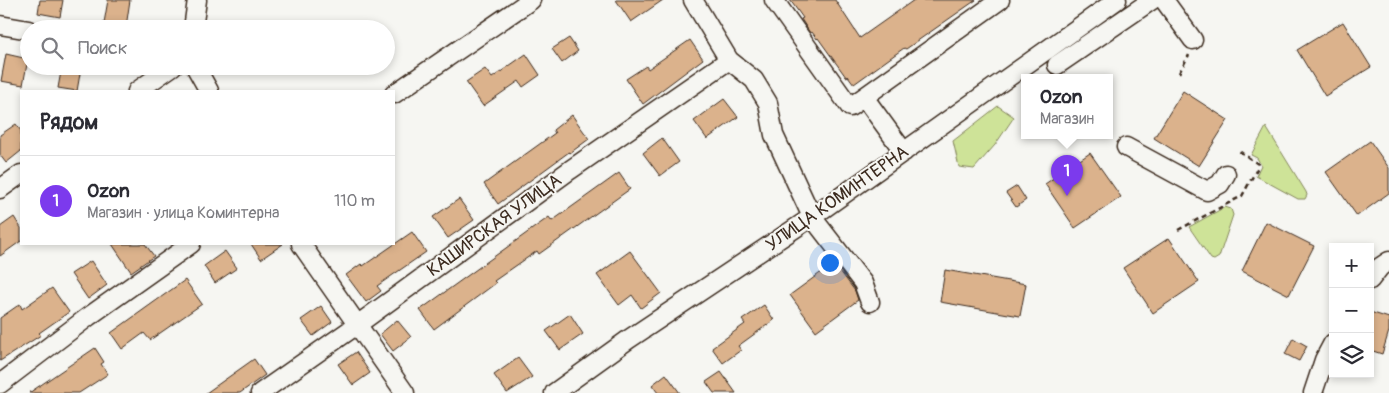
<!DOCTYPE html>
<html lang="ru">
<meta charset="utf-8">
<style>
body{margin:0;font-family:Pangolin,sans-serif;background:#f2f2f3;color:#2b2b33}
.controls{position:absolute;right:15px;bottom:15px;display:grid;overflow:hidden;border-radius:0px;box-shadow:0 2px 8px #0003}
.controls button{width:45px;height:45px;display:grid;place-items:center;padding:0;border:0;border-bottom:1px solid #e1e1e2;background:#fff;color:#2b2b33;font:25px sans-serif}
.you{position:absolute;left:829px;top:262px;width:18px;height:18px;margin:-12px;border:4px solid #fff;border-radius:50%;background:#1a73e8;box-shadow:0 0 0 8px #1a73e833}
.badge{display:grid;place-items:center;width:32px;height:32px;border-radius:50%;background:#7c3aed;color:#fff;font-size:16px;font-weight:700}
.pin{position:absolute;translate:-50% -41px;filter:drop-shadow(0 1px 2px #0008)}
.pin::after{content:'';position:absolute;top:26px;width:18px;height:15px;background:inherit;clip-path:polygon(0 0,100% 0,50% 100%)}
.popup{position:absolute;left:1021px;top:74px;width:92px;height:65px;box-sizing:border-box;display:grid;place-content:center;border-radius:0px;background:#fff;filter:drop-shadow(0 1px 4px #0005);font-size:16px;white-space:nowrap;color:#7c7c81}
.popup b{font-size:19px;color:#2b2b33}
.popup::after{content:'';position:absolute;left:50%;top:100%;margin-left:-10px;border:10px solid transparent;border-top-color:#fff}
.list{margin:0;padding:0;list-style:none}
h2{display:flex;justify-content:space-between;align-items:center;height:65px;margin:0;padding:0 20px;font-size:21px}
h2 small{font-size:16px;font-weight:400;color:#7c7c81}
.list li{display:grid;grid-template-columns:32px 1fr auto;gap:15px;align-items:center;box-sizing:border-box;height:90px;padding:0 20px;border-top:1px solid #e1e1e2}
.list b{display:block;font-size:19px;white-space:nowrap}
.list p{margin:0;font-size:16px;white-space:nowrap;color:#7c7c81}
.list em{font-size:16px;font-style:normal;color:#7c7c81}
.icon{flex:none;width:28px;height:28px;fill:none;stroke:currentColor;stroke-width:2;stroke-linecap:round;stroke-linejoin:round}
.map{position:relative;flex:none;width:1389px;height:393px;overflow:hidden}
.search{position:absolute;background:#fff;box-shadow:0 2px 8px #0003;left:20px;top:20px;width:375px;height:55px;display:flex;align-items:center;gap:12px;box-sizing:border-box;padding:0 18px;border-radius:28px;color:#7c7c81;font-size:19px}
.panel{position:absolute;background:#fff;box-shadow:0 2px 8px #0003;left:20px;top:90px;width:375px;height:155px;border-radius:0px}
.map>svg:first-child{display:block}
</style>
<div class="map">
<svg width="1389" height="393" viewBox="0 0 1389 393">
<rect width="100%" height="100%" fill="#f6f6f2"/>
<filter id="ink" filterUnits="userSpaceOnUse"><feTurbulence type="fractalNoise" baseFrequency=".02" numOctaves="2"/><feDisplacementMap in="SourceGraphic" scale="10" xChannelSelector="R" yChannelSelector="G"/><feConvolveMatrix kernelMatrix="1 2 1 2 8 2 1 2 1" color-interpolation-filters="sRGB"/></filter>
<g filter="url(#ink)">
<!-- green -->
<path fill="#cee398" stroke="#84865b" d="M998 106 1014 117 995 145 974 169 959 167 953 141Z
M1266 127 1306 192 1307 195 1305 199H1298L1256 176 1261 165 1257 158 1251 155Z
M1225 207 1231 209 1233 215 1219 257 1214 260 1211 259 1189 227Z"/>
<!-- building -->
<path fill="#dbb28c" stroke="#3b2a1e" d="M40 0H63L60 17 38 13Z
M108 0H130L126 27 104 23Z
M616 0H663L631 22Z
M790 0H835L860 38 914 0H976L906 49 904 48 854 84 848 76 846 77 818 38 817 39 812 32 810 33 801 19 803 18Z
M1343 22 1371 67 1325 96 1297 50Z
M569 38 578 51 562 63 552 49Z
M690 40 703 59 643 104 626 79 646 66 648 69Z
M6 54 28 59 23 85 1 81Z
M526 54 540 75 523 87 519 81 483 106 466 82 485 69 492 78Z
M62 66 81 68 77 91 58 88Z
M1183 91 1228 120 1199 166 1154 138Z
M724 99 738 117 707 139 694 121Z
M572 115 589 139 570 153 569 152 498 204 484 184 555 133 553 130Z
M16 124 21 131V151L6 163 0 155V135Z
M662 138 679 162 660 176 643 153Z
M1370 141 1389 168V193L1357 216 1326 172Z
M1090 153 1121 197 1075 228 1045 184Z
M619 173 630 189 539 254 537 251 494 281 496 283 434 329 420 310 549 217 552 221Z
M1017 186 1026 200 1016 207 1006 193Z
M459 199 474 220 448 238 433 217Z
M14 217 21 228V241L0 256V227Z
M1266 222 1314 246 1289 295 1242 271Z
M412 232 426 252 377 286 381 291 366 302 346 275 361 264 363 266Z
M1169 238 1199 282 1153 313 1123 268Z
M112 244H145L154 256 131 272Z
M251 244H283L261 259Z
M225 251 237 268 215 283 204 266Z
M630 251 661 293 641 308 632 295 619 305 597 275Z
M91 261 107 285 88 299 71 274Z
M834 263 855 291 858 300 816 331 790 295Z
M945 270 1026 284 1020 316 940 302Z
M185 280 202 304 150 340 144 333 122 349 111 333Z
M52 288 69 312 39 333 41 335 0 361V318L20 304 22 309Z
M764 305 774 320 738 346 741 350 723 363 712 348 745 324 742 320Z
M321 306 332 322 313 336 301 320Z
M1370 312 1389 318V331L1382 354 1370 350Z
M570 314 583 334 560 350 546 331Z
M397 320 411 337 393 351 380 334Z
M1293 338 1307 346 1299 361 1285 354Z
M95 348 104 362 101 364 108 374 79 393H29Z
M356 352 370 373 353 385 338 364Z
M518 358 532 377 507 393 494 375Z
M254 359 265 375 240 393H206Z
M721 372 736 393H714L706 382Z
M666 374 680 393H658L652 385Z"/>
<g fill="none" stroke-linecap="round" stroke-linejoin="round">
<!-- minor casing -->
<g stroke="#3b2a1e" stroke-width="21">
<path id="minor" d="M693 0 729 60 754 80 768 103 774 135 812 217 863 283 870 302
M774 0 850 107 864 97
M1164 0 1193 40
M0 25 29 30
M193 29 197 0
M1057 65 1152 0
M195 66 209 91
M137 91 173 66
M394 94 531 0
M1126 147 1207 191 1220 184 1226 174
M904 152 864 97 1000 0
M0 189 21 174
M301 244 405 393
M1370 280 1380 267 1389 261
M0 384 88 317 191 244
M260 393 357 325 570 170 729 60
M554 393 629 339 812 217 1117 0
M1313 393 1324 360 1333 343"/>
</g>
<!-- path -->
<path stroke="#3b2a1e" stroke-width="2.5" stroke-dasharray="5 4" stroke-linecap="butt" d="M1179 73 1189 55
M1178 230 1242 196 1258 167V164L1239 151"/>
<!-- minor -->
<use href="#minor" stroke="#f6f6f2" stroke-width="18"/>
</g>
</g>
<g text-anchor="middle" stroke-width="4" stroke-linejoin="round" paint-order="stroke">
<!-- street labels -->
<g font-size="18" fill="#3b2a1e" stroke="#f6f6f2">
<text transform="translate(837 198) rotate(-35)" y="6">УЛИЦА КОМИНТЕРНА</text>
<text transform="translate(494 225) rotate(-36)" y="6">КАШИРСКАЯ УЛИЦА</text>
</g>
</g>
</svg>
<div class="controls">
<button>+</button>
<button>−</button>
<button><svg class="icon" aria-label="layers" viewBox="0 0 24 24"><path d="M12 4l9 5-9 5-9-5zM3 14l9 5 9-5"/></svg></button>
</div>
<div class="you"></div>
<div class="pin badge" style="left:1067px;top:196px">1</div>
<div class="popup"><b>Ozon</b>Магазин</div>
<div class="search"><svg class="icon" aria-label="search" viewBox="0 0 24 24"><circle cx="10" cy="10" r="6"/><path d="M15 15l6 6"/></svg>Поиск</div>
<section class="panel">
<h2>Рядом<small></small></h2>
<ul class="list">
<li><span class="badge">1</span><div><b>Ozon</b><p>Магазин · улица Коминтерна</p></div><em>110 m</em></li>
</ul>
</section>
</div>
